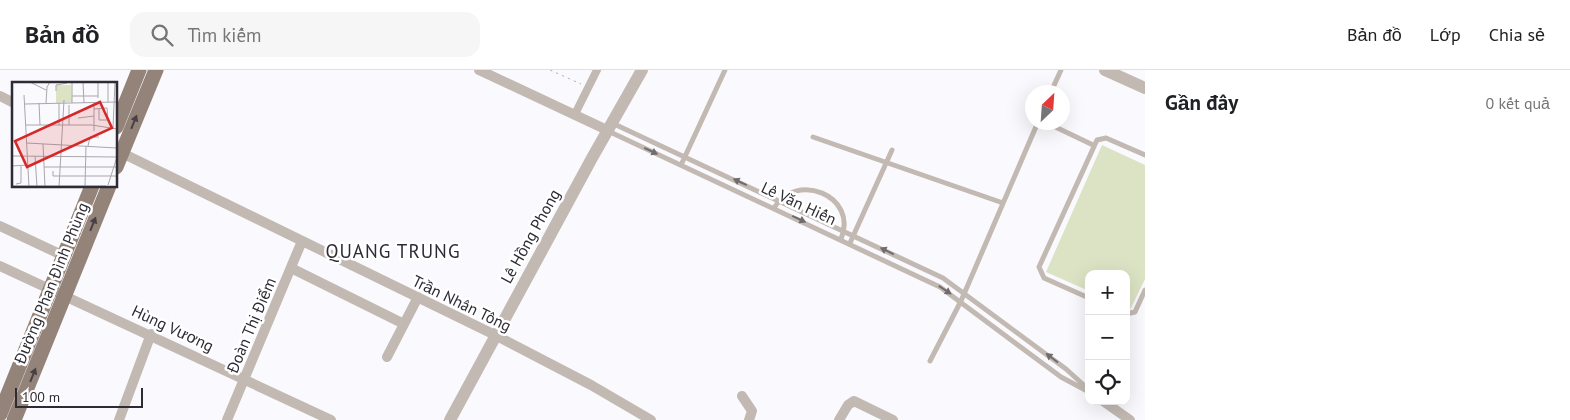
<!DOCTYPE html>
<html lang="vi">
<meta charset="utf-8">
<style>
body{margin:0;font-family:"PT Sans",sans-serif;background:#f6f6f6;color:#202124}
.controls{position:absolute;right:15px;bottom:15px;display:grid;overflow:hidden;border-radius:10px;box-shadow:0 5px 20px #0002}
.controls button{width:45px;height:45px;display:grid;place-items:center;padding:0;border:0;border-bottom:1px solid #e0e0e0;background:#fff;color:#202124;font:25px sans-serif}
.compass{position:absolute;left:1025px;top:15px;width:45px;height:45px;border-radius:50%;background:#fff;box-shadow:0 5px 20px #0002;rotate:25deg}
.scale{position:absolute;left:15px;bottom:12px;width:128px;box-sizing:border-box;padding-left:5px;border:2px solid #2d2b34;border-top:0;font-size:14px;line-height:18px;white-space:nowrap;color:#2d2b34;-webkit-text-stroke:4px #fff;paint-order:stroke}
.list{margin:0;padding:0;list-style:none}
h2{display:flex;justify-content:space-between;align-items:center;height:65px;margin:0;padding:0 20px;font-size:21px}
h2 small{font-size:16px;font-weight:400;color:#757577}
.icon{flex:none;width:28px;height:28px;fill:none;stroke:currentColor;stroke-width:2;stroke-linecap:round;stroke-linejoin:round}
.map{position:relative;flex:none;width:1145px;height:350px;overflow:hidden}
header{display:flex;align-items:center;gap:30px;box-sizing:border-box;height:70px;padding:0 25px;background:#fff;border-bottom:1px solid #e0e0e0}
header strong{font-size:24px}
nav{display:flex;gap:28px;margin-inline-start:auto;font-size:18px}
.search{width:350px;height:45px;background:#f6f6f6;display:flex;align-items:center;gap:12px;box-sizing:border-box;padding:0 18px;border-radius:15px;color:#757577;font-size:19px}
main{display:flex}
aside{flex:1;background:#fff}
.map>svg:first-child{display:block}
</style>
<header>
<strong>Bản đồ</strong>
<div class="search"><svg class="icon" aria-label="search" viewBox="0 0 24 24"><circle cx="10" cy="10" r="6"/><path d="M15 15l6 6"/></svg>Tìm kiếm</div>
<nav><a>Bản đồ</a><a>Lớp</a><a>Chia sẻ</a></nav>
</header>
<main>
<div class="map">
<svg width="1145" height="350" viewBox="0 0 1145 350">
<rect width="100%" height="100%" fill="#faf9fd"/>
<!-- pitch -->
<path fill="#dce3c4" d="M1102 75 1145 95V209L1130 240 1126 238V204H1089V221L1046 202Z"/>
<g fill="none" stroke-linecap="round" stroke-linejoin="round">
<!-- path -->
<path stroke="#b5b4ba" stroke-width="1" stroke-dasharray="2.5 4" stroke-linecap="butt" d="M550 0 581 14"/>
<!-- service -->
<path stroke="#c3b9b3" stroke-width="5" d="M1051 22 1061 0
M1045 52 1093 75
M612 53 943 208 1066 299 1087 318
M608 61 940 217 1061 307 1089 322
M813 67 1003 133
M681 95 725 0
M774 138C795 101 859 125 841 169
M850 173 892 80
M1089 228 1044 208 1039 197 1097 70 1106 68 1145 85
M1126 244 1135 242 1145 220
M930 291 961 231 1038 52"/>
<!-- pedestrian -->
<path stroke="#c3b9b3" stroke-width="8" d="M575 44 597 0"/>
<!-- minor -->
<path stroke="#c3b9b3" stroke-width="10" d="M479 0 607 60
M0 26 14 33
M122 83 495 265 591 315 651 350
M0 156 64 186
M0 196 331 350
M291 198 404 254
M387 287 418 227
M742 326 752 341 749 350
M1103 331 1130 350
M119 350 151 264
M227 350 302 171
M839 350 848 335 854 331 893 350"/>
<!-- tertiary -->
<path stroke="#c3b9b3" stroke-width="12" d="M1105 0 1145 18
M450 350 592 88 642 0"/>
<!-- primary -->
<path stroke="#948379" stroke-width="15" d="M116 57 139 0
M116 97 156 0
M0 344 92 116
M14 350 109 116"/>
</g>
<!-- one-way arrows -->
<defs><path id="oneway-solid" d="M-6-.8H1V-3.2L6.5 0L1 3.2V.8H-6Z" transform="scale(1.25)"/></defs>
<g fill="#474145">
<use href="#oneway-solid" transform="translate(134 52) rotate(-68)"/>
<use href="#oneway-solid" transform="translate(93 154) rotate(-68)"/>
<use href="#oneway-solid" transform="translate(33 305) rotate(-68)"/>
</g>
<g fill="#706b6d">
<use href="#oneway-solid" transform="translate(651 81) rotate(25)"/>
<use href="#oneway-solid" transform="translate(740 112) rotate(-155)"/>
<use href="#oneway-solid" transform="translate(799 149) rotate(25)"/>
<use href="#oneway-solid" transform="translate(887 181) rotate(-154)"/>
<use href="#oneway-solid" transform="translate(945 220) rotate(33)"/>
<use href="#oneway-solid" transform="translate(1052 288) rotate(-143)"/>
</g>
<g text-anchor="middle" stroke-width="5" stroke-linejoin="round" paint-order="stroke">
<!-- street labels -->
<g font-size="16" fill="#2d2b34" stroke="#fff">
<text transform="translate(799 133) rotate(25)" y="6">Lê Văn Hiến</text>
<text transform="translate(530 166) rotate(-61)" y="6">Lê Hồng Phong</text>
<text transform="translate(51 213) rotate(-68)" y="6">Đường Phan Đình Phùng</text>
<text transform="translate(462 233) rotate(26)" y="6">Trần Nhân Tông</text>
<text transform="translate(251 255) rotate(-67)" y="6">Đoàn Thị Điểm</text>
<text transform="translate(173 258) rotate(25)" y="6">Hùng Vương</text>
</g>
<!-- quarter labels -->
<g font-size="19" letter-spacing="1" fill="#2d2b34" stroke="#fff">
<text x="393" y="188">QUANG TRUNG</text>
</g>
</g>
<!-- overview -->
<g transform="translate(12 12)">
<rect width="105" height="105" fill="#faf9fd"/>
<path d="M44 3H59L60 20 44 21Z" fill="#dce3c4"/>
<path fill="none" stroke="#a8a7ad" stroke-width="1" d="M18 0 34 8M71 0 72 21M86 0V16M96 0V20M44 9V3L55 1M12 13 17 105M60 14H86M27 21 28 43M34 21 35 5 38 0M60 21V0M82 21V49M13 22 105 20M82 27 95 26 96 38H87V27M66 36 82 34M14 43H80L105 47M47 43V21M57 43V23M101 46 103 0M15 61 105 66M31 62 33 105M76 64 78 55H87M0 74 105 75M23 74 25 105M0 84 15 83M32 85H105M41 89V94H105M4 102 9 101V84M96 103 105 75M0 104H94M73 104 74 64M47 105 52 18"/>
<path fill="#d62828" fill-opacity="0.15" stroke="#d62828" stroke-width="2.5" d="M88 20 100 46 15 85 3 59Z"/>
<rect width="105" height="105" fill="none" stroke="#2d2b34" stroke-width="2.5"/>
</g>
</svg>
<div class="controls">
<button>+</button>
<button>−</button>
<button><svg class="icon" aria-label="locate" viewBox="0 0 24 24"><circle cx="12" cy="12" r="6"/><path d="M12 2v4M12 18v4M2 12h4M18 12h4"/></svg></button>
</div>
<svg class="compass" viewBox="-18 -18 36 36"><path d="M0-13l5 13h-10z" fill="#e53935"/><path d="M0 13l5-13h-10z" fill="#757577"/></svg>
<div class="scale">100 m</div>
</div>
<aside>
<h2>Gần đây<small>0 kết quả</small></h2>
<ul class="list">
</ul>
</aside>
</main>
